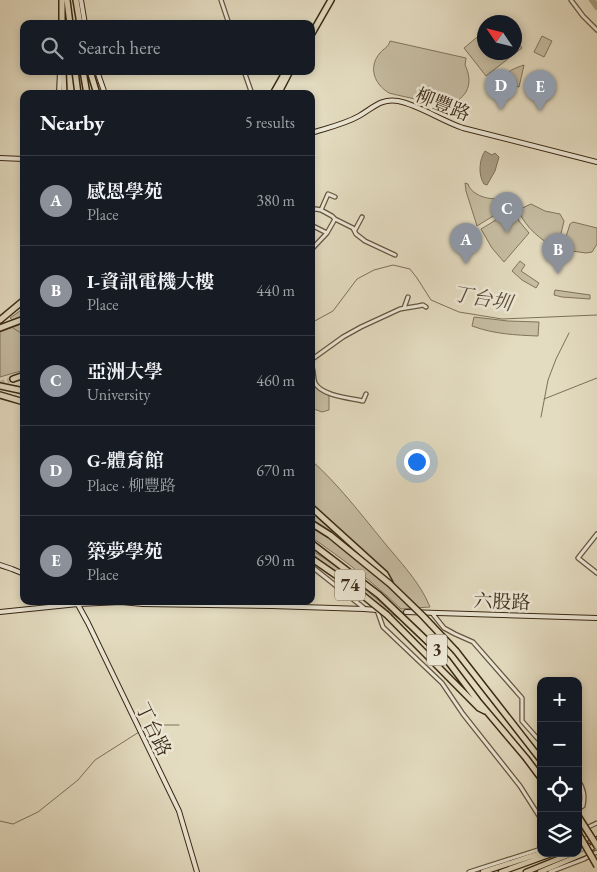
<!DOCTYPE html>
<meta charset="utf-8">
<style>
body{margin:0;font-family:"EB Garamond","Noto Serif TC",serif;background:#20242c;color:#f1f3f6}
.controls{position:absolute;right:15px;bottom:15px;display:grid;overflow:hidden;border-radius:10px;box-shadow:0 2px 8px #0003}
.controls button{width:45px;height:45px;display:grid;place-items:center;padding:0;border:0;border-bottom:1px solid #363941;background:#171b24;color:#f1f3f6;font:25px sans-serif}
.compass{position:absolute;left:477px;top:15px;width:45px;height:45px;border-radius:50%;background:#171b24;box-shadow:0 2px 8px #0003;rotate:305deg}
.you{position:absolute;left:416px;top:461px;width:18px;height:18px;margin:-12px;border:4px solid #fff;border-radius:50%;background:#1a73e8;box-shadow:0 0 0 8px #1a73e833}
.badge{display:grid;place-items:center;width:32px;height:32px;border-radius:50%;background:#8c9099;color:#fff;font-size:16px;font-weight:700}
.pin{position:absolute;translate:-50% -41px;filter:drop-shadow(0 1px 2px #0008)}
.pin::after{content:'';position:absolute;top:26px;width:18px;height:15px;background:inherit;clip-path:polygon(0 0,100% 0,50% 100%)}
.list{margin:0;padding:0;list-style:none}
h2{display:flex;justify-content:space-between;align-items:center;height:65px;margin:0;padding:0 20px;font-size:21px}
h2 small{font-size:16px;font-weight:400;color:#9ea1a6}
.list li{display:grid;grid-template-columns:32px 1fr auto;gap:15px;align-items:center;box-sizing:border-box;height:90px;padding:0 20px;border-top:1px solid #363941}
.list b{display:block;font-size:19px;white-space:nowrap}
.list p{margin:0;font-size:16px;white-space:nowrap;color:#9ea1a6}
.list em{font-size:16px;font-style:normal;color:#9ea1a6}
.icon{flex:none;width:28px;height:28px;fill:none;stroke:currentColor;stroke-width:2;stroke-linecap:round;stroke-linejoin:round}
.map{position:relative;flex:none;width:597px;height:872px;overflow:hidden}
.search{position:absolute;background:#171b24;box-shadow:0 2px 8px #0003;left:20px;top:20px;width:295px;height:55px;display:flex;align-items:center;gap:12px;box-sizing:border-box;padding:0 18px;border-radius:10px;color:#9ea1a6;font-size:19px}
.panel{position:absolute;background:#171b24;box-shadow:0 2px 8px #0003;left:20px;top:90px;width:295px;height:515px;border-radius:10px}
.map>svg:first-child{display:block}
</style>
<div class="map">
<svg width="597" height="872" viewBox="0 0 597 872">
<rect width="100%" height="100%" fill="#e4dcc1"/>
<filter id="stains"><feTurbulence type="fractalNoise" baseFrequency=".004" numOctaves="4"/><feColorMatrix values="0 0 0 0 .2 0 0 0 0 .09 0 0 0 0 .02 0 0 0 .5 -.17"/></filter>
<radialGradient id="worn" r=".72"><stop offset=".6" stop-color="#630" stop-opacity="0"/><stop offset="1" stop-color="#630" stop-opacity=".3"/></radialGradient>
<!-- green -->
<path fill="#c7bea4" stroke="#80745c" d="M482 33 484 36V52H514L515 39 522 48 486 76 464 48Z
M542 36 552 41 544 57 534 52Z
M390 41 466 58 465 65C469 73 471 83 466 92 462 98 455 104 447 105 440 106 431 103 424 101 412 98 400 96 389 93 374 84 368 67 380 53 384 48 388 48 390 41Z
M524 65 519 87 503 83 500 80C505 72 515 68 524 65Z
M465 183 468 184C471 195 491 202 502 197L498 213 477 226 466 191Z
M531 204 545 211 560 214 564 221 557 250C539 237 528 231 518 210Z
M514 209 519 221 529 233 504 262 492 248 481 229Z
M573 222 597 228V244L592 252 586 253 565 250 564 243 570 224Z
M520 261 525 265 521 271 539 283 536 288 522 280 512 271Z
M555 290 590 295V299L562 297 554 295Z
M24 308V370L0 377V332L19 325 10 318Z
M474 317 508 321 539 322 538 336C514 335 494 334 472 326Z
M311 370C315 388 311 384 329 394V410L322 412 311 408Z
M311 460C338 484 360 513 383 541 400 562 420 582 430 607L401 609C373 582 343 559 311 537Z
M311 550C343 569 372 594 399 619L358 588 311 554Z"/>
<!-- water -->
<path fill="#aa9f87" stroke="#7d7059" d="M485 151 492 155 495 153 499 157 495 171 487 185 484 184C478 175 479 160 485 151Z"/>
<g fill="none" stroke-linecap="round" stroke-linejoin="round">
<!-- stream -->
<path stroke="#7d7059" stroke-width="1" d="M311 323 333 311 357 279 374 270 393 265 410 269 417 278 431 300 459 312 502 319 597 315
M10 326 24 335
M544 399 597 378
M541 417 548 380 556 359 569 333
M0 821 13 824 38 812 78 780 95 760 150 725H179"/>
<!-- river -->
<path stroke="#aa9f87" stroke-width="6" d="M592 0 597 7"/>
<!-- secondary-tunnel -->
<path stroke="#c2b89f" stroke-width="4" stroke-dasharray="4 2" stroke-linecap="butt" d="M383 611 406 612"/>
<!-- highway-tunnel -->
<path stroke="#c2b89f" stroke-width="5" stroke-dasharray="5 2.5" stroke-linecap="butt" d="M0 383 13 379"/>
<!-- street casing -->
<g stroke="#645640" stroke-width="5.5">
<path id="street" d="M221 0 229 24
M571 0 583 16 597 30
M244 71 252 94
M311 210 316 209 321 210 332 216 335 219 353 228 356 234 365 241 395 255
M321 210 328 194 335 197
M313 226 327 233
M355 230 362 217
M311 250 327 233 335 219
M404 308 408 297
M311 360 343 337 361 327 400 309 418 306 423 305 426 307
M311 367H312C314 372 313 378 315 383 322 396 350 398 363 401L366 394
M597 534 578 558 597 573
M311 566 364 608
M377 610 383 627 442 683 463 714 520 786 541 819
M432 613 444 628 455 634 473 642 522 698V721L538 739 541 740
M578 780C584 789 585 796 583 806L578 809
M578 832 597 823
M469 872 541 849
M550 872 584 859 597 852"/>
</g>
<!-- secondary casing -->
<g stroke="#3a2915" stroke-width="6">
<path id="secondary" d="M81 0 85 24
M97 71 105 94
M59 94 60 71
M311 133C327 128 345 124 359 116 373 108 381 98 398 101 419 105 442 121 463 128L597 162
M0 158 24 159
M0 565 12 569 24 574
M76 601 88 623 179 811 197 872
M0 612 78 604 121 602 143 604 272 606 364 609 377 610
M406 612 597 618"/>
</g>
<!-- primary casing -->
<g stroke="#3a2915" stroke-width="7">
<path id="primary" d="M578 837 597 828
M578 843 597 833
M578 851 588 846
M483 872 541 853
M501 872 554 853
M526 872 573 853
M540 872 585 853 597 843"/>
</g>
<!-- highway casing -->
<g stroke="#3a2915" stroke-width="8">
<path id="highway" d="M62 0V24
M67 0 70 24
M76 0 80 24
M311 35 331 0
M63 71 64 94
M75 71 78 94
M83 71 87 94
M90 71 97 94
M273 94 286 71
M278 94 290 71
M0 320 24 300
M0 328 24 319
M13 379 24 375
M0 386 24 391
M0 395 24 402
M311 507 385 574 390 583
M311 543 379 595 447 660 478 701 526 758 541 778
M387 615 479 708 485 711
M456 651 541 760"/>
</g>
<!-- street -->
<use href="#street" stroke="#ede8d7" stroke-width="3"/>
<!-- secondary -->
<use href="#secondary" stroke="#ede8d7" stroke-width="4"/>
<!-- primary -->
<use href="#primary" stroke="#e4dcc1" stroke-width="4.5"/>
<!-- highway -->
<use href="#highway" stroke="#e4dcc1" stroke-width="5"/>
<!-- highway-bridge casing -->
<g stroke="#3a2915" stroke-width="8" stroke-linecap="butt">
<path id="highway-bridge" d="M311 523 330 535 390 584 423 616 456 651
M311 558 350 585 387 615
M578 816 597 846
M578 833 597 866"/>
</g>
<!-- highway-bridge -->
<use href="#highway-bridge" stroke="#e4dcc1" stroke-width="5"/>
</g>
<g text-anchor="middle" stroke-width="5" stroke-linejoin="round" paint-order="stroke">
<!-- shield labels -->
<g fill="#ede8d7" stroke="#70624f" stroke-width="1">
<rect x="335" y="569.5" width="30" height="31" rx="4"/>
<rect x="427" y="634.5" width="20" height="31" rx="4"/>
</g>
<g font-size="18" font-weight="bold" fill="#3a2915">
<text x="350" y="591">74</text>
<text x="437" y="656">3</text>
</g>
<!-- street labels -->
<g font-size="19" fill="#3a2915" stroke="#ede8d7">
<text transform="translate(443 104) rotate(22)" y="7">柳豐路</text>
<text transform="translate(502 601) rotate(2)" y="7">六股路</text>
<text transform="translate(154 729) rotate(64)" y="7">丁台路</text>
</g>
<!-- water labels -->
<g font-size="20" font-style="italic" fill="#5c4c37" stroke="#ede8d7">
<text transform="translate(482 298) rotate(10)" y="7">丁台圳</text>
</g>
</g>
<rect width="100%" height="100%" filter="url(#stains)"/>
<rect width="100%" height="100%" fill="url(#worn)"/>
</svg>
<div class="controls">
<button>+</button>
<button>−</button>
<button><svg class="icon" aria-label="locate" viewBox="0 0 24 24"><circle cx="12" cy="12" r="6"/><path d="M12 2v4M12 18v4M2 12h4M18 12h4"/></svg></button>
<button><svg class="icon" aria-label="layers" viewBox="0 0 24 24"><path d="M12 4l9 5-9 5-9-5zM3 14l9 5 9-5"/></svg></button>
</div>
<svg class="compass" viewBox="-18 -18 36 36"><path d="M0-13l5 13h-10z" fill="#e53935"/><path d="M0 13l5-13h-10z" fill="#9ea1a6"/></svg>
<div class="you"></div>
<div class="pin badge" style="left:466px;top:264px">A</div>
<div class="pin badge" style="left:558px;top:274px">B</div>
<div class="pin badge" style="left:507px;top:233px">C</div>
<div class="pin badge" style="left:501px;top:110px">D</div>
<div class="pin badge" style="left:540px;top:111px">E</div>
<div class="search"><svg class="icon" aria-label="search" viewBox="0 0 24 24"><circle cx="10" cy="10" r="6"/><path d="M15 15l6 6"/></svg>Search here</div>
<section class="panel">
<h2>Nearby<small>5 results</small></h2>
<ul class="list">
<li><span class="badge">A</span><div><b>感恩學苑</b><p>Place</p></div><em>380 m</em></li>
<li><span class="badge">B</span><div><b>I-資訊電機大樓</b><p>Place</p></div><em>440 m</em></li>
<li><span class="badge">C</span><div><b>亞洲大學</b><p>University</p></div><em>460 m</em></li>
<li><span class="badge">D</span><div><b>G-體育館</b><p>Place · 柳豐路</p></div><em>670 m</em></li>
<li><span class="badge">E</span><div><b>築夢學苑</b><p>Place</p></div><em>690 m</em></li>
</ul>
</section>
</div>
